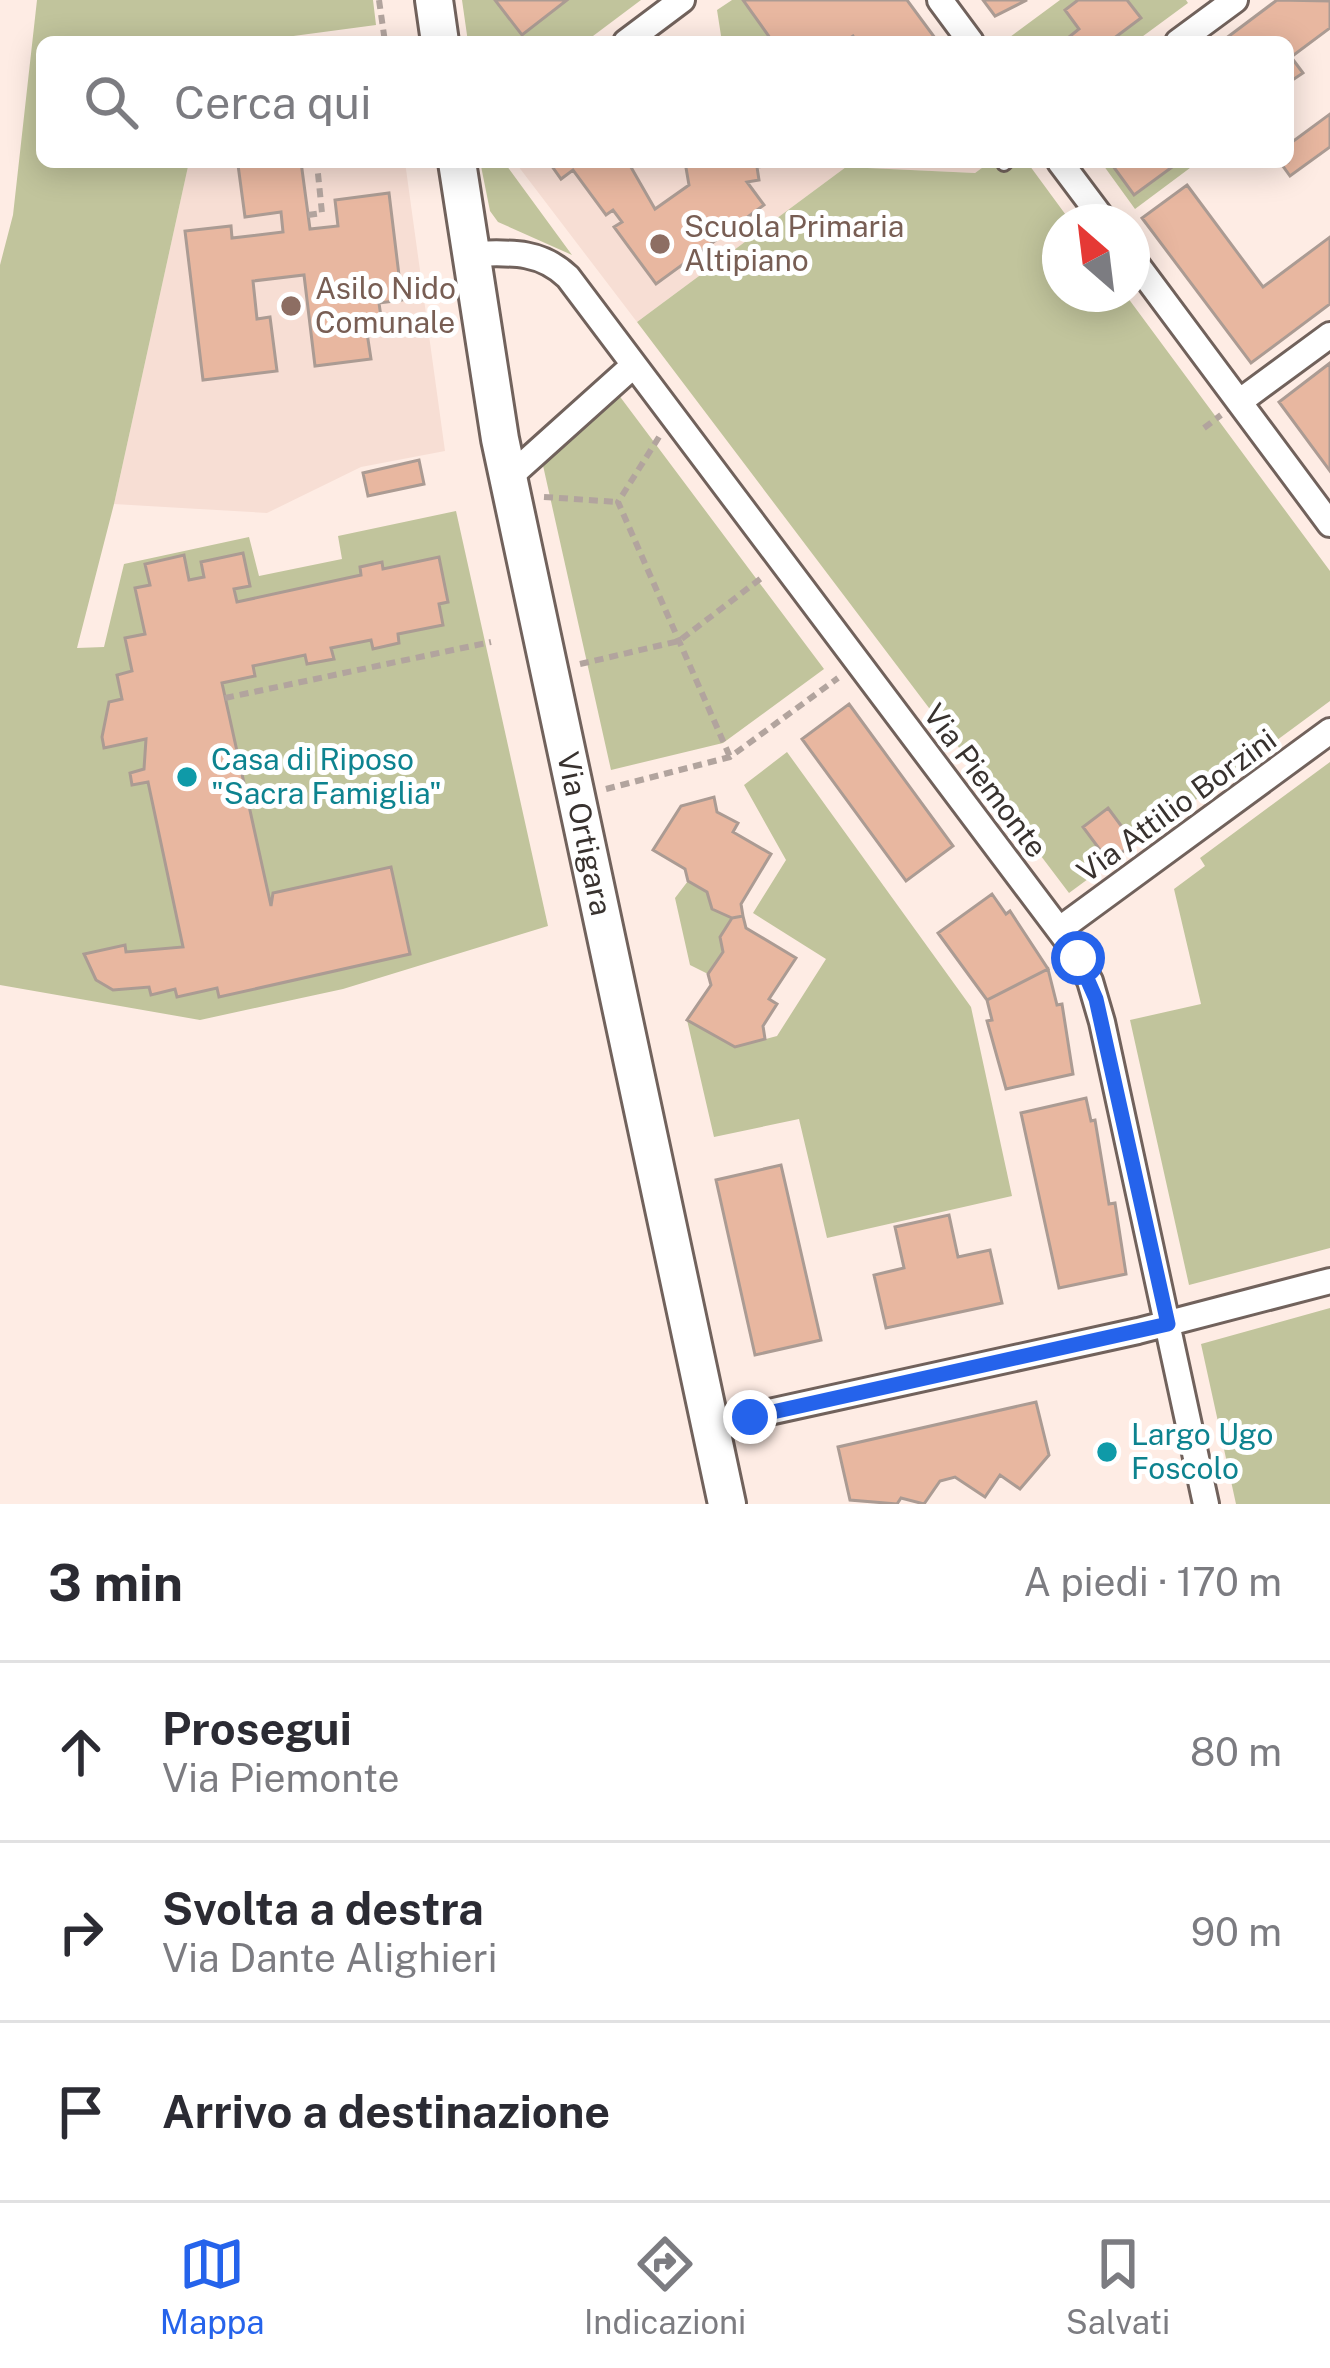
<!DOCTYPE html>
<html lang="it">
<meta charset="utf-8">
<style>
body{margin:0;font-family:"Public Sans",sans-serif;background:#f7f7f7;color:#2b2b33}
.compass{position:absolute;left:1042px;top:204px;width:108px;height:108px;border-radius:50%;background:#fff;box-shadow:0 6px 30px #0003;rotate:332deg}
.stop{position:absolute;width:36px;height:36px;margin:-27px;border:9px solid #2563eb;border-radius:50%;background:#fff}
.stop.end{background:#2563eb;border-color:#fff;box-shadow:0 3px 12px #0008}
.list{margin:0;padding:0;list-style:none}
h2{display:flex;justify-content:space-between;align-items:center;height:156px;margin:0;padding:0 48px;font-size:51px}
h2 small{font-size:39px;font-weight:400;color:#7c7c81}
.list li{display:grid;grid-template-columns:78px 1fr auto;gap:36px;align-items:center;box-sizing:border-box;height:180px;padding:0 48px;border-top:3px solid #e1e1e2}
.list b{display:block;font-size:45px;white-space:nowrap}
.list p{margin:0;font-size:39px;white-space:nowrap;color:#7c7c81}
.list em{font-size:39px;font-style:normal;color:#7c7c81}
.icon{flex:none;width:66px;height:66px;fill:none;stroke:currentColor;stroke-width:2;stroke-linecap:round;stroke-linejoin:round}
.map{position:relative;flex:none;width:1330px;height:1504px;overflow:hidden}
.search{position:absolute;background:#fff;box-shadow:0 6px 30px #0003;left:36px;right:36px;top:36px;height:132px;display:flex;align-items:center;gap:30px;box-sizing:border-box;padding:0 42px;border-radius:18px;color:#7c7c81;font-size:45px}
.sheet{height:696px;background:#fff}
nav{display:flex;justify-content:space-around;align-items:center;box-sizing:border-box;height:168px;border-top:3px solid #e1e1e2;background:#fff;font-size:33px;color:#7c7c81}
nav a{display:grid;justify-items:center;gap:6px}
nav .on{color:#2563eb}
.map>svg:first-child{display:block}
</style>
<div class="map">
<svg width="1330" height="1504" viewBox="0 0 1330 1504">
<rect width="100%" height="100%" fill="#feece4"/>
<!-- built -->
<path fill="#f7ded4" d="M189 162H405L445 451 361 467 267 513 114 504Z
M515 162H990L975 173 846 167 637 322Z"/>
<!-- green -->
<path fill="#c1c49c" d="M37 0H373L376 25 248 42H42V162H189L114 504 77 648 104 647 124 564 249 537 259 576 342 559 338 536 456 511 548 926 343 989 200 1020 0 985V265L13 215Z
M462 0H641L585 42H468Z
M732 0H743L773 42H722L717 10Z
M1060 0H1186L1188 3 1135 42H1014L1010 37Z
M488 162H504L572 255 498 222 490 211 481 166Z
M990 162H1027L1071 222H1060V294H1125L1330 571V701L1069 893 637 322 846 167 975 173Z
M1101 162H1198L1135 209Z
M618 394 824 669 723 743 611 770 542 461Z
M787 752 971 1007 1012 1196 827 1238 799 1119 714 1137 687 1020 735 1047 777 1036 826 959 753 913 786 860 744 785Z
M1330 762V1248L1189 1285 1130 1020 1201 1004 1174 889 1205 866 1200 858Z
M688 881 707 892 712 909 732 918 720 937 723 952 708 974 690 965 675 898Z
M1330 1308V1504H1236L1201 1344Z"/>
<!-- building -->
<path fill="#e8b7a0" stroke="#ab9b93" stroke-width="3" d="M495 0H567L522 35Z
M743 0H907L938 42H857L853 36 844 42H773Z
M983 0H1027L995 16Z
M1078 0H1127L1141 18 1109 42H1073L1069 37 1079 29 1065 10Z
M1277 0 1330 1V28L1291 57 1303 73 1288 83V42H1221Z
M1330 114V147L1290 176 1280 162H1288V145Z
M301 162 310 229 338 226 335 200 389 193 402 300 379 303 383 331 367 333 371 359 315 366 304 275 253 281 257 319 270 317 277 371 203 380 185 231 231 226 232 238 283 232 281 212 245 217 238 165Z
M549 162H628L655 209 689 185 685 162 790 163 757 167 759 180 747 182 764 205 656 284 614 227 622 222 613 210 606 215 573 170 561 179Z
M1110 162H1179L1134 195Z
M1187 185 1263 287 1330 237V304L1251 363 1142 218Z
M1330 363V471L1279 402Z
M419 460 424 484 368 496 363 473Z
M243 553 250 586 234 589 237 602 361 575 360 567 382 562 383 569 439 557 448 602 439 604 443 625 398 634 399 643 373 649 371 640 331 648 334 659 307 664 305 655 253 666 255 676 222 683 271 906 273 893 391 867 410 954 219 997 217 988 177 997 175 989 151 995 149 987 113 990 96 980 84 954 125 945 126 952 183 947 148 782 132 785 130 773 144 769 146 739 104 748 102 737 109 702 122 699 117 675 132 671 125 638 145 634 135 588 150 585 145 564 184 555 189 580 204 577 201 562Z
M849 704 953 846 906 881 802 739Z
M714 797 717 812 738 823 733 832 771 854 741 904 743 916 732 918 712 909 707 892 688 881 685 869 653 850 681 806Z
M1108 808 1134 843 1109 862 1083 827Z
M992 894 1006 914 1010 911 1048 969 987 1000 938 933Z
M743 916 746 928 796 958 769 999 777 1004 763 1026 765 1039 735 1047 687 1020 711 985 708 974 723 952 720 937 732 918Z
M1048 969 1057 1005 1062 1004 1073 1074 1006 1089 987 1021 992 1020 987 1000Z
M1086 1098 1091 1121 1095 1120 1109 1204 1115 1203 1126 1274 1059 1288 1021 1113Z
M781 1165 821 1340 755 1355 716 1180Z
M949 1215 958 1257 990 1250 1002 1303 886 1328 874 1275 904 1268 895 1227Z
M1036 1402 1049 1455 1020 1489 1000 1475 985 1497 955 1477 940 1481 924 1504 901 1498 897 1504 850 1500 838 1447Z"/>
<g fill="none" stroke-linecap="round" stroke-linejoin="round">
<!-- lane casing -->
<g stroke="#71625c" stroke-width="18">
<path id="lane" d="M1004 164 1006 162"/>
</g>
<!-- street casing -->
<g stroke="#71625c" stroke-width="30">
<path id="street" d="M940 0 971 42
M626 42 682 0
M1178 42 1235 0
M1060 162 1105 222
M470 254C507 253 539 249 568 277L1069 943 1090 981 1102 1022 1206 1504
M1132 258 1330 524
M1239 402 1330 335
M508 478 634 365
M1060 929 1330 731
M710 1425 1138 1331 1330 1281"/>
</g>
<!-- secondary casing -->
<g stroke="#71625c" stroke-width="42">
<g id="secondary">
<path d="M434 0 440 42"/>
<path id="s1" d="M457 162 500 439 727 1504"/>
</g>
</g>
<!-- path -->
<path stroke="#b2a49e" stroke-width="6" stroke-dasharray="9 6" stroke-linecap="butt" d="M379 0 385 42
M308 215 322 213 317 164
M1204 428 1221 415
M659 437 618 502 730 757
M544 497 618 502
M580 664 679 641 764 576
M225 698 491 642
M606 789 730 757 838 678"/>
<!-- lane -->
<use href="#lane" stroke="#fff" stroke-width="12"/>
<!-- street -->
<use href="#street" stroke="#fff" stroke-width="24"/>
<!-- secondary -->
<use href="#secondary" stroke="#fff" stroke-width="36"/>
</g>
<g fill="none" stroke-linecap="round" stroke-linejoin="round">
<!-- route -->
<path stroke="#2563eb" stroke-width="15" d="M750 1417 1168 1324 1096 999 1078 958"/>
</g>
<!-- markers -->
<g fill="#8d6e63" stroke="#fff" stroke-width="4.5">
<circle cx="660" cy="244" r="12"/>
<circle cx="291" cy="306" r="12"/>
</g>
<g fill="#0f9aa8" stroke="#fff" stroke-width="4.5">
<circle cx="187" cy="777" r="12"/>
<circle cx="1107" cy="1452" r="12"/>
</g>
<g text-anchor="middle" stroke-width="10" stroke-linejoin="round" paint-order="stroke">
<!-- education labels -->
<g font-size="30" fill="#785e54" stroke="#fff" text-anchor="start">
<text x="684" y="237">Scuola Primaria<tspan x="684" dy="34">Altipiano</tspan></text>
<text x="315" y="299">Asilo Nido<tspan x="315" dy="34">Comunale</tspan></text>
</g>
<!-- culture labels -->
<g font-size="30" fill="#0d838f" stroke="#fff" text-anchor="start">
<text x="211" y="770">Casa di Riposo<tspan x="211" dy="34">"Sacra Famiglia"</tspan></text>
<text x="1131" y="1445">Largo Ugo<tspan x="1131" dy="34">Foscolo</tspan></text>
</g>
<!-- street labels -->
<g font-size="30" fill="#38322f" stroke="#fff">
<text transform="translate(985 781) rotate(53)" y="10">Via Piemonte</text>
<text transform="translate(1177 806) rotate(-36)" y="10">Via Attilio Borzini</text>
<text dy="10" stroke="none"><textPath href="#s1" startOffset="684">Via Ortigara</textPath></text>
</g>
</g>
</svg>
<svg class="compass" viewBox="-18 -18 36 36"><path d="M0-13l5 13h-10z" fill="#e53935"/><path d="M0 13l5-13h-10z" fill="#7c7c81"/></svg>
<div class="stop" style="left:1078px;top:958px"></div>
<div class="stop end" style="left:750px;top:1417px"></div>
<div class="search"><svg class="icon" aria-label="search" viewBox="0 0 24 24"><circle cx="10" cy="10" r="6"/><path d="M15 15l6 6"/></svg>Cerca qui</div>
</div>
<section class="sheet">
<h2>3 min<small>A piedi · 170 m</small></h2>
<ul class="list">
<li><svg class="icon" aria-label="ahead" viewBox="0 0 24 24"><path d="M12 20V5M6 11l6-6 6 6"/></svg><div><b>Prosegui</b><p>Via Piemonte</p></div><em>80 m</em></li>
<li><svg class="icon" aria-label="right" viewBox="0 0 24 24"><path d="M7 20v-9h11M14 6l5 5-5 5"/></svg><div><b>Svolta a destra</b><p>Via Dante Alighieri</p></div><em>90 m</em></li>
<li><svg class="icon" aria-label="arrive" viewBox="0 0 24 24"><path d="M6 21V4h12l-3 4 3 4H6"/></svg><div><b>Arrivo a destinazione</b></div></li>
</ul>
</section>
<nav>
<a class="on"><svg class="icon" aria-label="map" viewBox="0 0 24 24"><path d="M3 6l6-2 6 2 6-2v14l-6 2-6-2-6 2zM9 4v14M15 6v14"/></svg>Mappa</a>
<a><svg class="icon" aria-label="directions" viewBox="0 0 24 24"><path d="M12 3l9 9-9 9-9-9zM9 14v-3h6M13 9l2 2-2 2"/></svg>Indicazioni</a>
<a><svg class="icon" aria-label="saved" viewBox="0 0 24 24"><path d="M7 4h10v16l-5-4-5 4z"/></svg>Salvati</a>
</nav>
